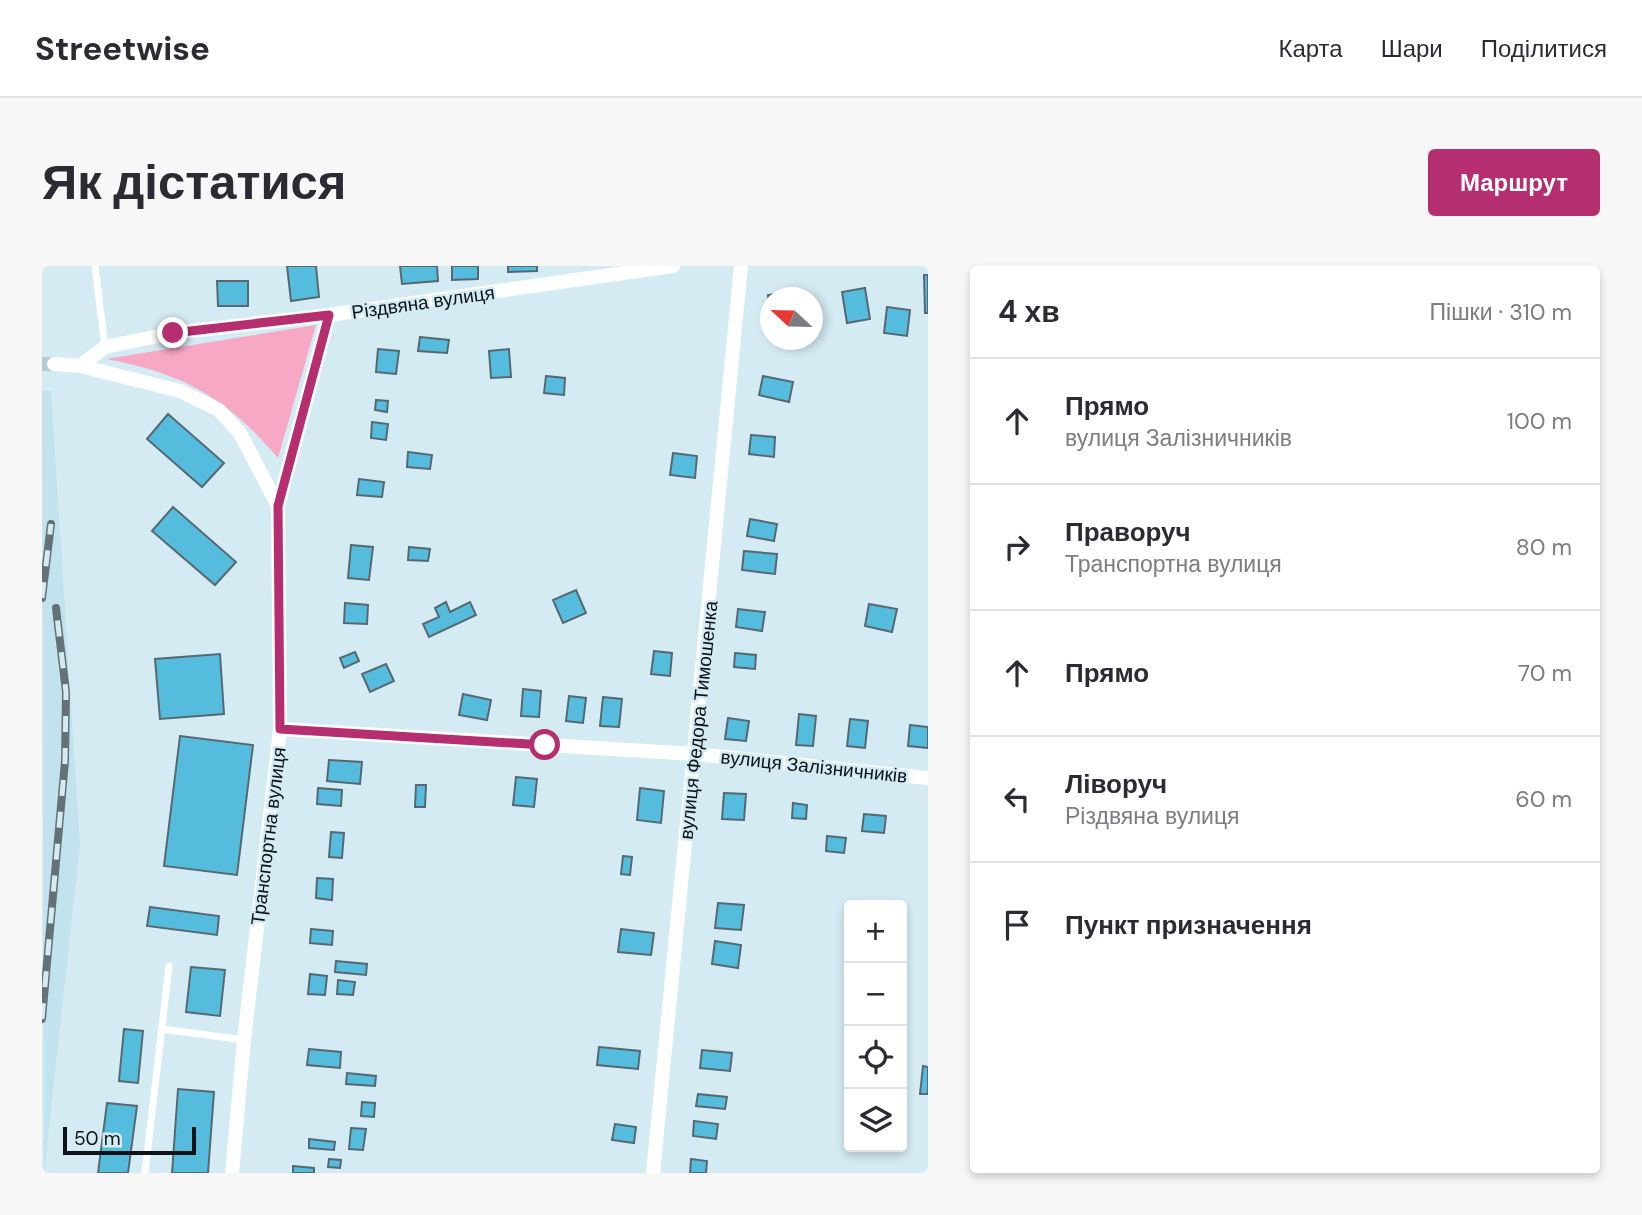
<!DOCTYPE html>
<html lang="uk">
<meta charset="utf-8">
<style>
body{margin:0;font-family:"DM Sans",sans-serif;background:#f7f7f7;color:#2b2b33}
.controls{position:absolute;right:21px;bottom:21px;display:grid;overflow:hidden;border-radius:7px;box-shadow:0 4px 10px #0003}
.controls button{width:63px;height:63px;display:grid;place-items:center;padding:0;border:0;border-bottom:2px solid #e1e1e2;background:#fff;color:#2b2b33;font:35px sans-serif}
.compass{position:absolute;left:718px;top:21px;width:63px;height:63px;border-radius:50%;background:#fff;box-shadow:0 4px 10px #0003;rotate:292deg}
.scale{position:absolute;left:21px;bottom:18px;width:133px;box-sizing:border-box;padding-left:7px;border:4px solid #0c1417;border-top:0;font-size:19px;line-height:24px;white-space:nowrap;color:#0c1417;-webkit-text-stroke:5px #d5ebf4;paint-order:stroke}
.stop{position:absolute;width:21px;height:21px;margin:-16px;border:5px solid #b52e6f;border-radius:50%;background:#fff}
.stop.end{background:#b52e6f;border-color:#fff;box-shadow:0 2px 7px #0008}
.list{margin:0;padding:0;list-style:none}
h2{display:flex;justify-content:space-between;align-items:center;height:91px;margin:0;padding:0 28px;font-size:30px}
h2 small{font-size:23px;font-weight:400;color:#7c7c81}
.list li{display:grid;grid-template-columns:46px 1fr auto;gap:21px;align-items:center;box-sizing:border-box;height:126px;padding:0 28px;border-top:2px solid #e1e1e2}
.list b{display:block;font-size:26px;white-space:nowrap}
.list p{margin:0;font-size:23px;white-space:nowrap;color:#7c7c81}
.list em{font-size:23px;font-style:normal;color:#7c7c81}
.icon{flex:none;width:38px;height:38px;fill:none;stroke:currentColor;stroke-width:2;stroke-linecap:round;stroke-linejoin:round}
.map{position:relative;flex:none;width:886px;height:907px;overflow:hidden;border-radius:7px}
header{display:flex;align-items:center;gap:42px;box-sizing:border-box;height:98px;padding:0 35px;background:#fff;border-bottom:2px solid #e1e1e2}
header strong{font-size:33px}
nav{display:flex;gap:38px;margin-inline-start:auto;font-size:24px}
.intro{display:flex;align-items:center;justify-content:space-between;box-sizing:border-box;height:168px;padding:0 42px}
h1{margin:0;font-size:49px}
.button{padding:18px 32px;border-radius:7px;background:#b52e6f;color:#fff;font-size:24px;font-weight:700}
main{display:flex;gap:42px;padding:0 42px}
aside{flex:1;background:#fff;border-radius:7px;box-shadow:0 4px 10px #0003}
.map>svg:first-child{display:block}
</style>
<header>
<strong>Streetwise</strong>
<nav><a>Карта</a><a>Шари</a><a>Поділитися</a></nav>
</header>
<div class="intro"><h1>Як дістатися</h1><a class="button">Маршрут</a></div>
<main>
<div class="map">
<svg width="886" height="907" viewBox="0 0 886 907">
<rect width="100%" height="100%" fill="#d5ebf4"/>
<!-- built -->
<path fill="#c2e2ed" d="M0 125H9L38 579 2 907Z"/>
<!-- green -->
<path fill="#f6a8c5" d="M274 59 236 192C185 132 141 107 64 93Z"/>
<!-- building -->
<path fill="#56bcdd" stroke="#556970" stroke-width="2" d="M245 0H274L277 31 249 35Z
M358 0H395L396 15 360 18Z
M410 0H436V13L410 14Z
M466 0H495V5L466 6Z
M882 9H886V47H883Z
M175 15H206V40H176Z
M823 22 828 53 805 57 800 26Z
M747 26 748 32H729L728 50 726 29Z
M845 41 868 44 865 70 842 67Z
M378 71 407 74 405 87 376 85Z
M336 83 357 85 354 108 334 106Z
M467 83 469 111 449 112 447 85Z
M504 110 523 112 522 129 502 127Z
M721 110 751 116 747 136 717 129Z
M334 134 346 135 345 146 333 144Z
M126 148 182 197 160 221 105 173Z
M330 156 346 158 344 174 329 172Z
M709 169 733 171 732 191 707 188Z
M366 186 390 189 388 203 365 201Z
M631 187 655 190 653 212 628 209Z
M317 213 342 216 340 231 315 229Z
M131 241 194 296 173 319 110 265Z
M708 253 735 258 732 275 705 270Z
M309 279 331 281 327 314 306 312Z
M367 281 388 283 386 295 366 294Z
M702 285 735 288 733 308 700 304Z
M534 324 544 347 521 357 511 334Z
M404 336 408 346 428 336 434 349 387 371 381 358 397 351 393 342Z
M303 337 326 339 325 358 302 357Z
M827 338 855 343 850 366 823 360Z
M696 343 723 346 720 365 694 361Z
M612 385 630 387 628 410 609 408Z
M313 386 317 395 302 402 298 392Z
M693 387 714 389 713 403 692 401Z
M178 388 182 448 118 453 113 393Z
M344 398 352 415 328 426 320 408Z
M481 423 499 425 497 451 479 450Z
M421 428 449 434 445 454 417 449Z
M527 430 544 432 541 457 524 455Z
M561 431 580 433 577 461 558 460Z
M757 448 774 450 771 480 754 479Z
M686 452 707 455 704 475 683 473Z
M808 453 826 455 823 482 805 480Z
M868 459 886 461V482L866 480Z
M138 470 211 479 195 609 122 600Z
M287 494 320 496 318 518 285 515Z
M474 511 495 513 492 541 471 539Z
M374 519H384L383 541H373Z
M276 522 300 524 299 540 275 538Z
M598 522 622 525 619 557 595 554Z
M682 527 704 528 702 554 680 553Z
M751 537 765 539 764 553 750 552Z
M822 548 844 550 842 567 820 565Z
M289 566 302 567 300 592 287 591Z
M785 570 804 572 802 587 784 585Z
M581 590 590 591 588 609 579 608Z
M275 612 291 613 290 634 274 632Z
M676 637 702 639 699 664 673 662Z
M108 641 177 650 175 669 105 660Z
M269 663 291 665 290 679 268 677Z
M579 663 612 667 609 689 576 686Z
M673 675 699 679 696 702 670 698Z
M294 695 325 698 324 709 293 706Z
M149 701 183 704 178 750 144 746Z
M268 708 285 710 283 729 266 728Z
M296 714 313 716 311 729 295 728Z
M82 763 101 765 96 817 77 815Z
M557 781 598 785 596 803 555 799Z
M267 783 299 786 298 802 265 799Z
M660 784 690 787 688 805 658 802Z
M881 800 886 801V828H878Z
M305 807 334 810 333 820 304 818Z
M136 823 172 826 166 907H130Z
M656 828 685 831 683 843 654 840Z
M320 836 333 837 332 851 319 850Z
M65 837 95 840 86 907H56Z
M652 855 676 858 674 873 651 870Z
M573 858 594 861 592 877 570 874Z
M309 862 324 863 321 884 307 883Z
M267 873 293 876 292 884 267 882Z
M287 893 299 894 298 902 286 901Z
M649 893 665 895 664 907H648Z
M251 900 272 902V907H251Z"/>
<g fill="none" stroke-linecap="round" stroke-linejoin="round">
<!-- street-tunnel -->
<path stroke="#b7cbd3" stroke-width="14" stroke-dasharray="14 7" stroke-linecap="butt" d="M0 98H12"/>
<!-- lane -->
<path stroke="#fff" stroke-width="7" d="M53 0 63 81
M120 763 202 774
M103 907 127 700"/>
<!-- street -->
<path stroke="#fff" stroke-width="14" d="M12 98 38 100 63 81 131 67 287 49 631 0
M38 100 138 125 177 144 198 167 236 240 238 463 202 774 190 907
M236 240 287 49
M238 463 653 488 886 512
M611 907 699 0"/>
<!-- rail casing -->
<g stroke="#647278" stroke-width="8">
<path id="rail" d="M0 332 9 258
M0 753 23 495 24 426 14 342"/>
</g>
<!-- rail -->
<use href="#rail" stroke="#d5ebf4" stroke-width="5" stroke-dasharray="16" stroke-linecap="butt"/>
</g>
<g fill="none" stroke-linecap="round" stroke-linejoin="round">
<!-- route -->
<path stroke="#b52e6f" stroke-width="9" d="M131 67 287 49 236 240 238 463 503 479"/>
</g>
<g text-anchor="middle" stroke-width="5" stroke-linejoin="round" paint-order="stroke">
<!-- street labels -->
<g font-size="19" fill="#0c1417" stroke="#d5ebf4">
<text transform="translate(381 36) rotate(-8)" y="7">Різдвяна вулиця</text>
<text transform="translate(656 454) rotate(-84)" y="7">вулиця Федора Тимошенка</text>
<text transform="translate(772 500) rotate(6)" y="7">вулиця Залізничників</text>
<text transform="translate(226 570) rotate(-83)" y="7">Транспортна вулиця</text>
</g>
</g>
</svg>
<div class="controls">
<button>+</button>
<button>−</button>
<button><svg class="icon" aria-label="locate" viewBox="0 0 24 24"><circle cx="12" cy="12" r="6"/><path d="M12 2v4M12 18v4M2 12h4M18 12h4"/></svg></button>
<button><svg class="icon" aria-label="layers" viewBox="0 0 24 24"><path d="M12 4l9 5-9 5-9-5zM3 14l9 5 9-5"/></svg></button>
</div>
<svg class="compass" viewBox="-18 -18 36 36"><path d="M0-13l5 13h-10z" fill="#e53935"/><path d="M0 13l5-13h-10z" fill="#7c7c81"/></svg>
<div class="scale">50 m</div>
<div class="stop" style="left:503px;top:479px"></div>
<div class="stop end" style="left:131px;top:67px"></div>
</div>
<aside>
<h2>4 хв<small>Пішки · 310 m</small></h2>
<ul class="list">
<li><svg class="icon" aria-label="ahead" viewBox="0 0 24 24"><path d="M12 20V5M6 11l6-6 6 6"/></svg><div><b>Прямо</b><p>вулиця Залізничників</p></div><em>100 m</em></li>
<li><svg class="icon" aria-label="right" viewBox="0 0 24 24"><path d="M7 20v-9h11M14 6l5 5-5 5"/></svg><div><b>Праворуч</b><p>Транспортна вулиця</p></div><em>80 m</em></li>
<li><svg class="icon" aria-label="ahead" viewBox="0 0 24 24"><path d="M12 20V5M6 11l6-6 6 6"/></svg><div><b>Прямо</b></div><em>70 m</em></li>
<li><svg class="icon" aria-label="left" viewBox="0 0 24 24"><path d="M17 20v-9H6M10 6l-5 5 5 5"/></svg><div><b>Ліворуч</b><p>Різдвяна вулиця</p></div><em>60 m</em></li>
<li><svg class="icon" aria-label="arrive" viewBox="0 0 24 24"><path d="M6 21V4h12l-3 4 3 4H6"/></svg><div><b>Пункт призначення</b></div></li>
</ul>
</aside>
</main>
